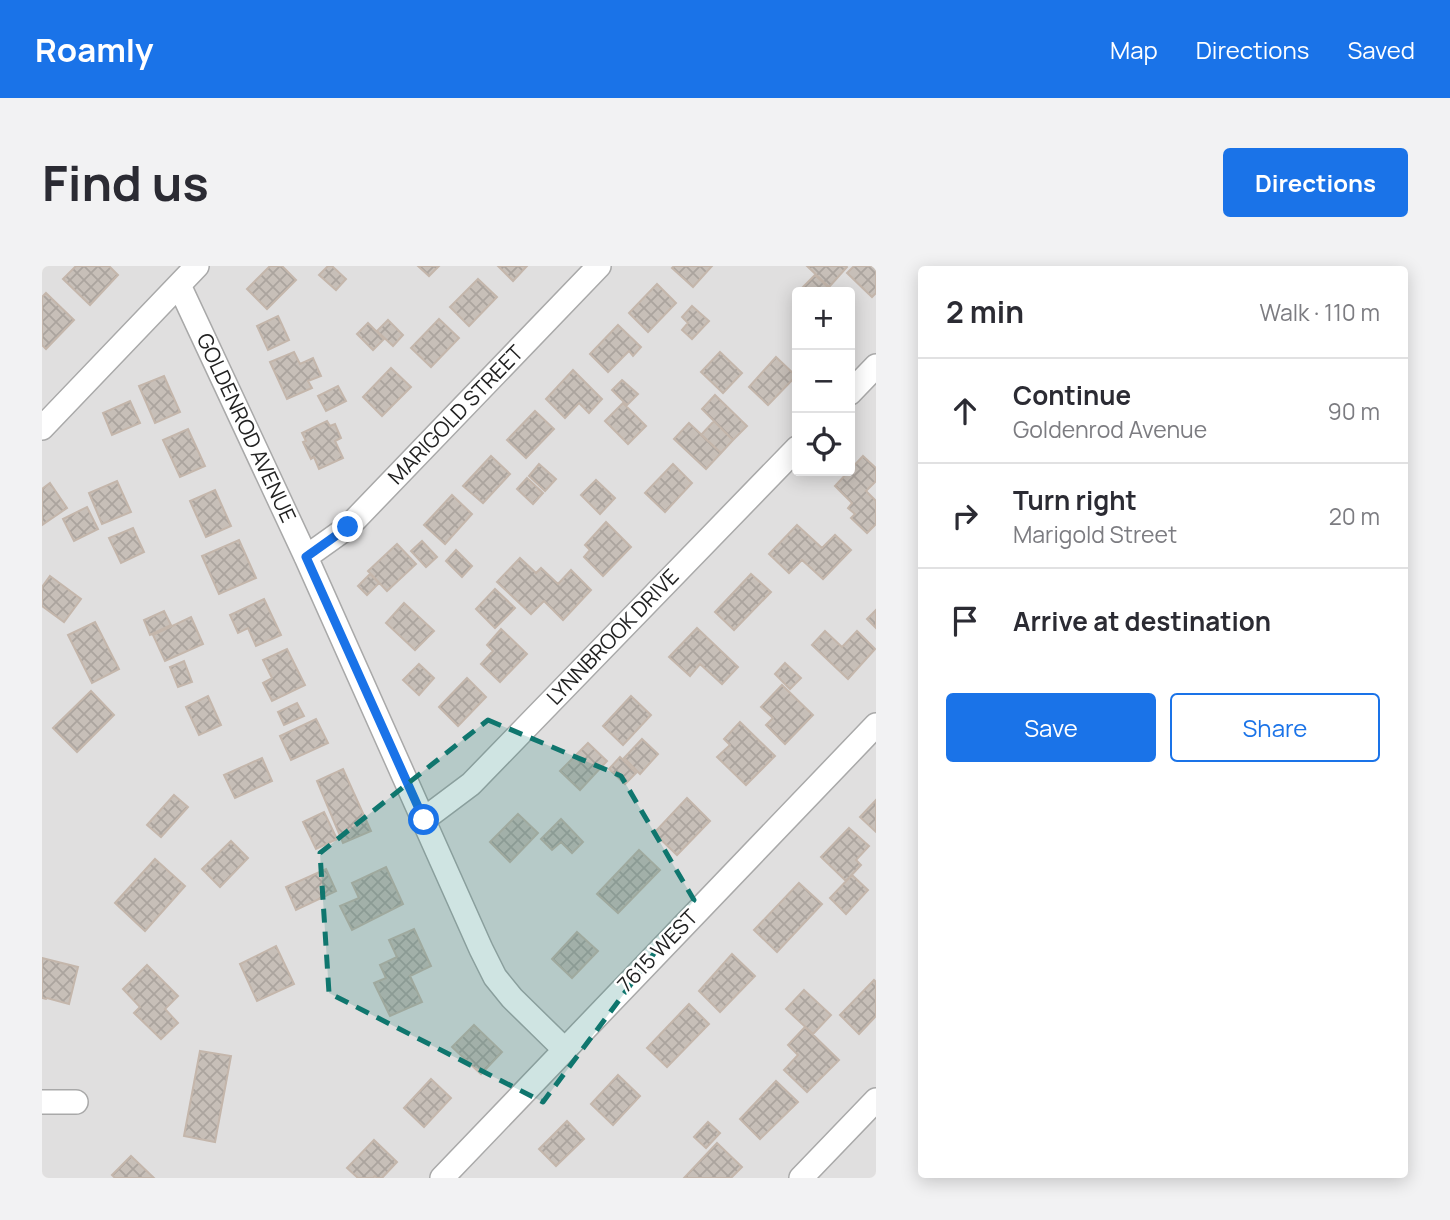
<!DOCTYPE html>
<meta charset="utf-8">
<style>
body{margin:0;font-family:Manrope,sans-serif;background:#f2f2f3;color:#2b2b33}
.controls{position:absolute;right:21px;top:21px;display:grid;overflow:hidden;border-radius:7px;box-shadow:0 4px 18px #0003}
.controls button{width:63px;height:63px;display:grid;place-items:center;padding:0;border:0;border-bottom:2px solid #e1e1e2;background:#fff;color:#2b2b33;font:35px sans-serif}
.stop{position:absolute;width:21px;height:21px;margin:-16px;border:5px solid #1a73e8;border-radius:50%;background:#fff}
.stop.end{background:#1a73e8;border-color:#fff;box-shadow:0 2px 7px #0008}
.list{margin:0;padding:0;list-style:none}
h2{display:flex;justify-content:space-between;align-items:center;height:91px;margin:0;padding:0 28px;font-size:30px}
h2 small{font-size:23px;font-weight:400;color:#7c7c81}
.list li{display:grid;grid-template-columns:46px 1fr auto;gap:21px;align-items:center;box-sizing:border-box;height:105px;padding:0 28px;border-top:2px solid #e1e1e2}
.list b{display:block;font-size:26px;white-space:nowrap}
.list p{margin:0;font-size:23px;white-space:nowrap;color:#7c7c81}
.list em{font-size:23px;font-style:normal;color:#7c7c81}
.actions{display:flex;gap:14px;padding:21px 28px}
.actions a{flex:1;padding:16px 0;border:2px solid #1a73e8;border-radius:7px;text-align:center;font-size:24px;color:#1a73e8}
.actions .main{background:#1a73e8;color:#fff}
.icon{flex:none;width:38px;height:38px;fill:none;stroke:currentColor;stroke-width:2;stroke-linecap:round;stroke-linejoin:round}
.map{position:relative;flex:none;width:834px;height:912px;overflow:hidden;border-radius:7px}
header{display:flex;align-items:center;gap:42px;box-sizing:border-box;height:98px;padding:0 35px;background:#1a73e8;color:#fff}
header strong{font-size:33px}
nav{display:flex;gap:38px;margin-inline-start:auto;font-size:24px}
.intro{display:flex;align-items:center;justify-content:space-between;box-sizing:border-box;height:168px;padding:0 42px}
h1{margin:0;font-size:49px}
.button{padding:18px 32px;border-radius:7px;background:#1a73e8;color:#fff;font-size:24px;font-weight:700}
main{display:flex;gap:42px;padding:0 42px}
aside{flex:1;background:#fff;border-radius:7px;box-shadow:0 4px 18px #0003}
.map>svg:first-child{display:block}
</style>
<header>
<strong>Roamly</strong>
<nav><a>Map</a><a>Directions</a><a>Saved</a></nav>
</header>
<div class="intro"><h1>Find us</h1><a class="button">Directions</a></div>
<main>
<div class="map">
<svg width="834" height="912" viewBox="0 0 834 912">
<defs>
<pattern id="building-cross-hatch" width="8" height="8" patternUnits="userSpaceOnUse" patternTransform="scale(1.75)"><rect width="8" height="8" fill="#c7bfb8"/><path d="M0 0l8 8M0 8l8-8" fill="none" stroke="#aba49e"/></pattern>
</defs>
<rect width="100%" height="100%" fill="#f2efe9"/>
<!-- residential -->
<path fill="#e0dfdf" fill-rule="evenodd" d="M0 0H834V912H0ZM755 26H808V205H755Z"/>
<!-- building -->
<path fill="url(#building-cross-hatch)" stroke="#c4b6ab" stroke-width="2" d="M34 0H67L76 9 48 39 21 13Z
M228 0H240L254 14 225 43 205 23Z
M286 0H290L304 13 294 24 277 9Z
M376 0H397L387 10Z
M456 0H485L471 15Z
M632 0H670L651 21 630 2Z
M765 0H804L805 1 787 21Z
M812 0H834V27L830 31 805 7Z
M773 9 789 24 787 26 757 25Z
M436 13 455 31 427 60 408 41Z
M615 18 634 37 606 66 587 47Z
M4 27 32 54 4 83 0 79V31Z
M650 40 667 55 650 73 640 64 646 57 640 51Z
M236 50 247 74 226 84 215 60Z
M397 53 417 72 389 101 369 82Z
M346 54 361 69 351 80 335 65Z
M326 57 342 73 331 84 315 68Z
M576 59 599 81 591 90 587 85 566 106 548 88Z
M252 86 258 98 271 92 279 110 266 115 270 122 245 133 228 96Z
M678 86 700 107 681 127 659 106Z
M734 91 754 110 726 139 707 121Z
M349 102 369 121 340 150 321 131Z
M531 104 560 133 547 147 537 137 523 152 504 133Z
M122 110 138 146 113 157 97 120Z
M580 114 596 128 585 139 570 124Z
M296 120 304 135 284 145 276 130Z
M673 129 705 160 691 174 660 143Z
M88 135 98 157 70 169 61 147Z
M581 137 604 160 586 178 563 155Z
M493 145 512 163 484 192 465 174Z
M285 155 288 160 293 158 299 172 293 175 301 192 277 203 272 191 269 193 261 176 264 175 260 167Z
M672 155 691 174 679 187 659 169Z
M647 157 679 187 664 203 632 173Z
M146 163 163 200 138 211 121 174Z
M449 190 468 208 441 237 421 220Z
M821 190 834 202V215L824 225 834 235V258L825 267 809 252 813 248 806 242 810 237 793 220Z
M497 198 514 213 503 225 487 210Z
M631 198 650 217 623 246 603 227Z
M485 212 501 227 491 238 475 223Z
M554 214 573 232 558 248 539 229Z
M75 215 89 246 60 258 47 227Z
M8 217 25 242 0 259V223Z
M173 224 189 260 164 271 148 235Z
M410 229 430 248 403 278 382 259Z
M45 241 56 263 32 275 21 253Z
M564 256 589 281 561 310 542 291 548 284 543 279Z
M755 259 780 282 793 269 809 284 781 313 760 294 747 307 727 288Z
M91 262 102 286 79 297 67 272Z
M197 274 214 312 177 328 160 290Z
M380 275 395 291 384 301 369 285Z
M355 278 374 298 345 325 326 305Z
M414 284 430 300 420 311 404 295Z
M478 292 494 307 499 302 516 318 529 304 549 324 521 354 502 335 489 348 455 316Z
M328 308 337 317 325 329 316 320Z
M709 308 729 326 692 364 673 346Z
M8 310 39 333 22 356 0 340V321Z
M453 323 473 342 453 362 434 343Z
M222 333 239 369 214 380 206 362 196 367 188 349Z
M362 337 392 365 373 384 344 357Z
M834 344V362L825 353Z
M122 345 129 359 108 369 102 354Z
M149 351 161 378 123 395 111 369Z
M53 356 77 403 50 417 26 369Z
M655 362 696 401 680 418 658 398 648 410 627 391Z
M459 363 485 388 458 416 439 398 451 385 445 379Z
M783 365 800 381 815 365 833 383 806 413 770 379Z
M245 383 263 419 230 435 221 417 230 412 221 394Z
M142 395 150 416 136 421 128 401Z
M743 397 759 412 748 423 733 408Z
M377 398 392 412 377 429 361 414Z
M425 412 444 431 416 460 397 441Z
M740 419 771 449 743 478 724 459 731 452 719 441Z
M49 425 72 449 35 486 11 462Z
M166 430 179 459 157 469 144 441Z
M589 430 609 449 581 479 561 460Z
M255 437 262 450 242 459 236 446Z
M274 453 286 477 249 494 238 470Z
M698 456 733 490 704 519 675 491 688 479 682 473Z
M600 473 616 488 598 508 582 492Z
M546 477 565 495 538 524 518 505Z
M578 491 594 507 583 518 567 503Z
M220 492 230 515 193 532 182 509Z
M301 503 329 565 301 577 275 515Z
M132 529 146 541 119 571 105 559Z
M645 532 668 555 635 589 612 567Z
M834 534V566L818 551Z
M282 546 295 573 274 583 261 556Z
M476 548 496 567 468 596 448 576Z
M519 553 541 576 530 587 519 576 510 584 499 573Z
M807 562 827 580 814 594 819 599 804 615 779 591Z
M189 575 206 592 178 621 160 603Z
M597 584 618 604 576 647 555 628Z
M113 593 143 620 103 665 73 637Z
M344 601 361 638 310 664 298 640 317 632 310 617Z
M284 603 294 625 254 644 244 621Z
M810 609 826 624 804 648 788 632Z
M757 617 780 638 735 686 712 664Z
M372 663 389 700 368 710 380 736 348 750 332 717 344 712 338 699 355 691 347 674Z
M535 666 556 685 530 712 510 693Z
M234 680 252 718 215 735 198 698Z
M690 688 713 710 678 746 657 725Z
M0 692 36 701 27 738 5 732 4 733 0 732Z
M105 699 136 730 123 743 136 757 119 773 92 747 98 741 81 723Z
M832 714 834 716V750L817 768 798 749Z
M762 724 789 749 771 768 744 743Z
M647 738 667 758 625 801 605 782Z
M432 759 460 786 439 808 410 781Z
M763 761 797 794 765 826 742 804 756 789 746 779Z
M158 785 189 790 173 876 142 870Z
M576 809 598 830 571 859 549 838Z
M389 813 409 832 382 861 362 842Z
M734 815 756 836 718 873 698 853Z
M525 855 542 873 514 900 497 883Z
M666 856 678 867 664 882 652 871Z
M332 874 355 896 340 912H335L333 910 331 912H316L305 902Z
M675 877 700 901 689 912H642Z
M89 890 112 912H73L70 909Z"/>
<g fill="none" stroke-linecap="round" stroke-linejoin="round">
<!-- minor casing -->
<g stroke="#a9a9a9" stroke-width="26">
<path id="minor" d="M137 19 264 291 439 683 453 711 470 732 522 783
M808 127 834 100
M0 162 155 0
M264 291 306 261 557 0
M381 554 429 518 755 182
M0 836H34
M400 912 834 459
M759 912 834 834"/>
</g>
<!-- minor -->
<use href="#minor" stroke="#fff" stroke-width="23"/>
</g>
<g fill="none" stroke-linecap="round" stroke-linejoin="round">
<!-- route -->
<path stroke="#1a73e8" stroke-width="9" d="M306 261 264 291 382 554"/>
</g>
<!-- marked area -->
<path fill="#0f766e" fill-opacity="0.2" stroke="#0f766e" stroke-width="5" stroke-dasharray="14 9" stroke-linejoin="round" d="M446 454 579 510 652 634 501 836 287 727 278 587Z"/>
<g text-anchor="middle" stroke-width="5" stroke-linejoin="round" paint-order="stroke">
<!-- street labels -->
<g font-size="21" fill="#222" stroke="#fff">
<text transform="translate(414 149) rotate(-46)" y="7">MARIGOLD STREET</text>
<text transform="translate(204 162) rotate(65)" y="7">GOLDENROD AVENUE</text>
<text transform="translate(571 371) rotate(-46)" y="7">LYNNBROOK DRIVE</text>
<text transform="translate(616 685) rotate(-46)" y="7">7615 WEST</text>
</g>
</g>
</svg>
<div class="controls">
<button>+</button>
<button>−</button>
<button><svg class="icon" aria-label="locate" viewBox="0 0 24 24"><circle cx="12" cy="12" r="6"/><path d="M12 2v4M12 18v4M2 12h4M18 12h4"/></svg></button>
</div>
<div class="stop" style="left:382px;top:554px"></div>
<div class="stop end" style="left:306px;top:261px"></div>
</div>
<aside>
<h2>2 min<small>Walk · 110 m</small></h2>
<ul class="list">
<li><svg class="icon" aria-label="ahead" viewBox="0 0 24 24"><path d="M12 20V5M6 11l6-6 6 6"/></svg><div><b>Continue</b><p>Goldenrod Avenue</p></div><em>90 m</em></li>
<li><svg class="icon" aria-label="right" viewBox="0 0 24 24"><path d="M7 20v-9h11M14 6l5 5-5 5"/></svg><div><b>Turn right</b><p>Marigold Street</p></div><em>20 m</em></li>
<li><svg class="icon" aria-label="arrive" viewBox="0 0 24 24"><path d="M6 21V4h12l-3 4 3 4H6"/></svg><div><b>Arrive at destination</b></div></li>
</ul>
<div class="actions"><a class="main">Save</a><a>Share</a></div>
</aside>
</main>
